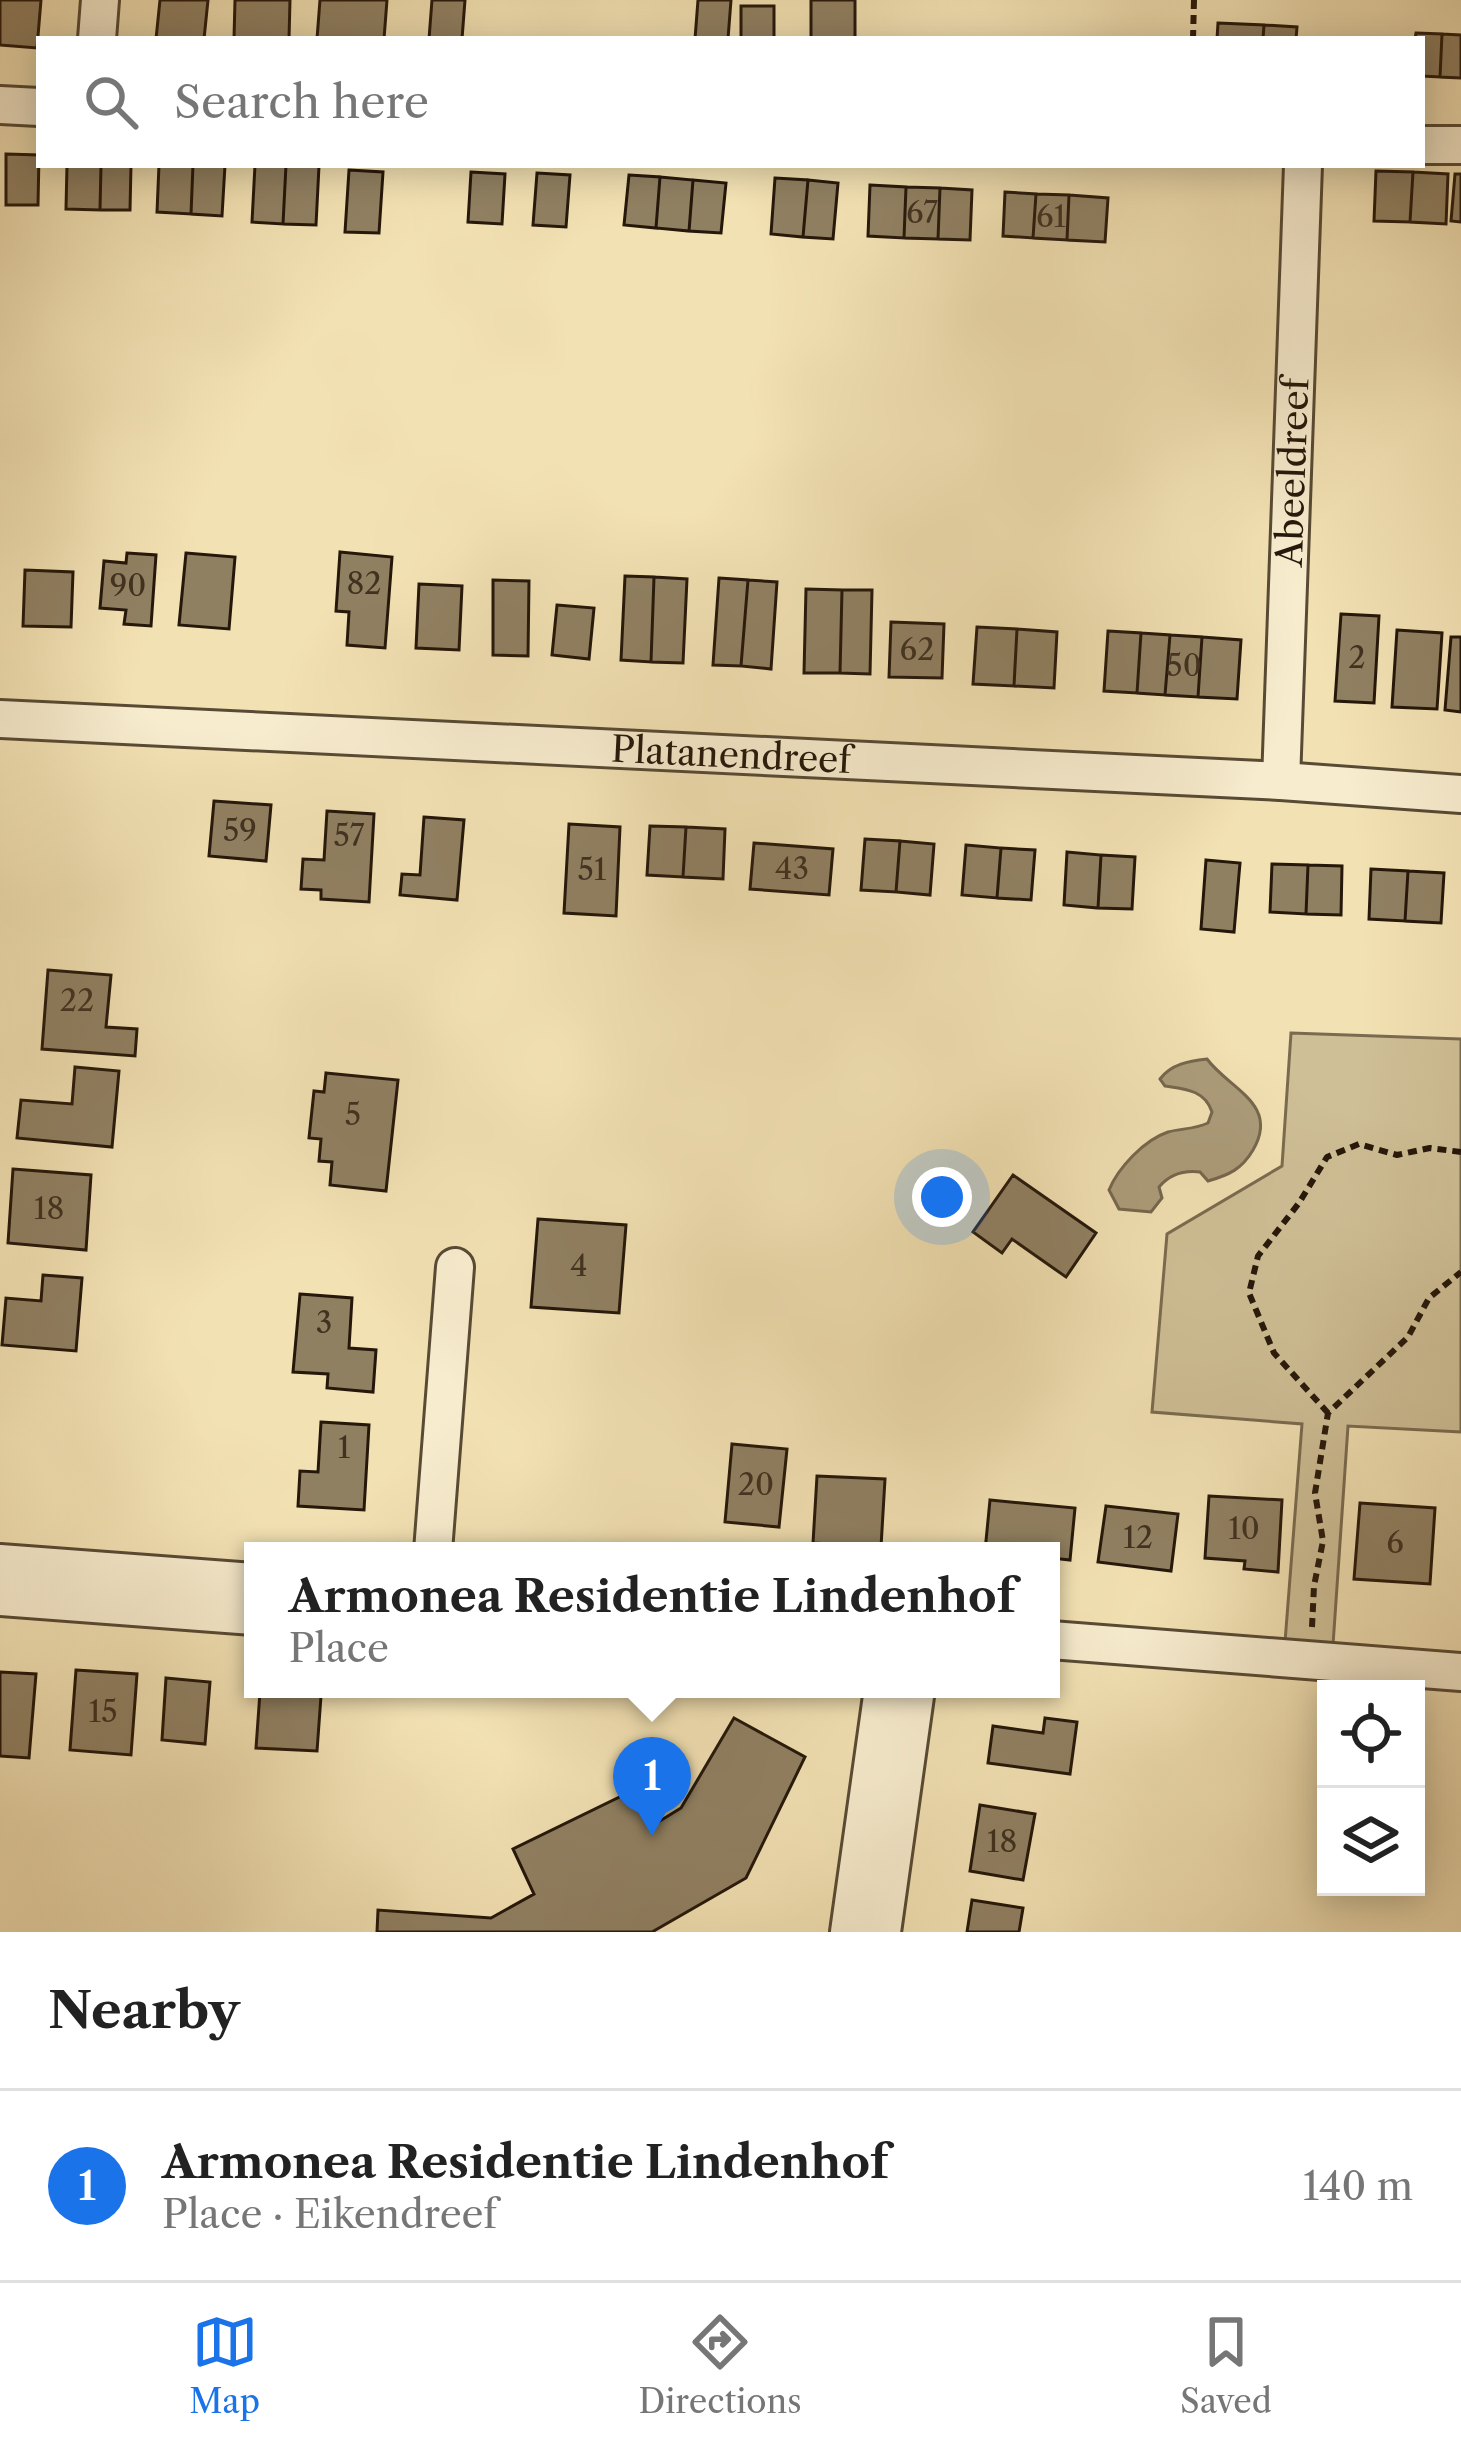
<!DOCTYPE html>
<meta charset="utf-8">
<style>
body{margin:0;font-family:"Libre Caslon Text",serif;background:#f2f2f2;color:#222}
.controls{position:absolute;right:36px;bottom:36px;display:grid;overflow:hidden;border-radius:0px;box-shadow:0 6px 30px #0003}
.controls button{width:108px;height:108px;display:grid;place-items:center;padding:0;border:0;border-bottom:3px solid #e0e0e0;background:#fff;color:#222;font:60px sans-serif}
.you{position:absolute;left:942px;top:1197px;width:42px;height:42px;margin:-30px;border:9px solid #fff;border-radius:50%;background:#1a73e8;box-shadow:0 0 0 18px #1a73e833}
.badge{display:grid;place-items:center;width:78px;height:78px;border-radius:50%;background:#1a73e8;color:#fff;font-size:39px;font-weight:700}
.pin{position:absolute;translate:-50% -99px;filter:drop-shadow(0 3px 6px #0008)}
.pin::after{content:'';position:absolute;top:63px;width:42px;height:36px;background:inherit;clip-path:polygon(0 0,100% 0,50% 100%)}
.popup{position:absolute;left:244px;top:1542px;width:816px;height:156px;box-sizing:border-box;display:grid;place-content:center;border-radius:0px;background:#fff;filter:drop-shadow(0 3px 9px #0005);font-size:39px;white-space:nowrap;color:#767676}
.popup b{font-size:45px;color:#222}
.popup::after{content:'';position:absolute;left:50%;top:100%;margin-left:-24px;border:24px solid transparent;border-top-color:#fff}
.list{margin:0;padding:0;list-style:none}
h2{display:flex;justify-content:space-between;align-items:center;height:156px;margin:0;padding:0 48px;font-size:51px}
h2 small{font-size:39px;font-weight:400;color:#767676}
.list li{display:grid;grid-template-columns:78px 1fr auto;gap:36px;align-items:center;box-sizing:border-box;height:192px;padding:0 48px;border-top:3px solid #e0e0e0}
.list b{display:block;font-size:45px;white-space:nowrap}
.list p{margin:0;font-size:39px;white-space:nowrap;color:#767676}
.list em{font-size:39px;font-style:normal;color:#767676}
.icon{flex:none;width:66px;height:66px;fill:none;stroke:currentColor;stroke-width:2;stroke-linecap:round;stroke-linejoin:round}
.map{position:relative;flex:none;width:1461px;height:1932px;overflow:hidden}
.search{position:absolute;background:#fff;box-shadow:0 6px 30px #0003;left:36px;right:36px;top:36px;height:132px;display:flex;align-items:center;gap:30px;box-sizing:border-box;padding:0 42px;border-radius:0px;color:#767676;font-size:45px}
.sheet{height:348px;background:#fff}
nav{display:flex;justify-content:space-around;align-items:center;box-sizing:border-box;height:168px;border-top:3px solid #e0e0e0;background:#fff;font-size:33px;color:#767676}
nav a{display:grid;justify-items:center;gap:6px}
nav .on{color:#1a73e8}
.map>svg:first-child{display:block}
</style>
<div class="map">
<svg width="1461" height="1932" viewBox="0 0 1461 1932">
<rect width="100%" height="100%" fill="#f2e1b3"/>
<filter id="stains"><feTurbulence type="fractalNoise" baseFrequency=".00167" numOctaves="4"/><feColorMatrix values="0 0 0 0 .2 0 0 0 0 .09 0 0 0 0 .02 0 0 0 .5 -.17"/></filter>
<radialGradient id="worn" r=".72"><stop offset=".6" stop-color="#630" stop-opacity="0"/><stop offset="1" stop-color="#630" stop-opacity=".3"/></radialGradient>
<!-- green -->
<path fill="#cfbf96" stroke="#7a6b50" stroke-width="3" d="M1291 1033 1461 1039V1432L1348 1426 1333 1645 1285 1642 1302 1424 1152 1412 1167 1234 1282 1166Z"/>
<!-- water -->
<path fill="#ac9c7a" stroke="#76674d" stroke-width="3" d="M1207 1059C1229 1089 1280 1104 1253 1150 1242 1169 1229 1175 1208 1181L1200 1172C1183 1170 1170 1174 1159 1187L1162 1198 1151 1212 1119 1209 1109 1190C1118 1168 1144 1140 1168 1132 1182 1128 1192 1130 1208 1123L1212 1112C1205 1090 1185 1089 1165 1086L1160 1079C1171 1064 1189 1061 1207 1059Z"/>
<!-- building -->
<path fill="#908062" stroke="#25170a" stroke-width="3" d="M0 0H41L37 48 0 45Z
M160 0H208L204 39H156Z
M235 0H290L289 39H234Z
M320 0H387L384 39H317Z
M432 0H465L462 39H429Z
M698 0H731L728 39H695Z
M811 0H855V39H811Z
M741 6H774V39H741Z
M1218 23 1264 25 1263 39H1217Z
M1264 25 1297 27 1296 39H1263Z
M1416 33 1442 34 1440 77 1422 76V39H1415Z
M1442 34 1461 35V78L1440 77Z
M6 154 39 155 38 205H6Z
M67 165H101L100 210 66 209Z
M101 165H131L130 210H100Z
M159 165H193L191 214 157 212Z
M193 165H225L222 216 191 214Z
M255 165H286L283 224 252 222Z
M286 165 319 166 316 225 283 224Z
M349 170 383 172 379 233 345 232Z
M1376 171 1413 172 1410 222 1374 221Z
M471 172 505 174 502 224 468 222Z
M1413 172 1448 174 1446 224 1410 222Z
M537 173 570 175 566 227 533 225Z
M1455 174H1461V222L1451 221Z
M629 175 660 177 656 228 624 225Z
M660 177 693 180 689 231 656 228Z
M775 178 808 180 803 237 771 234Z
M693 180 726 183 721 233 689 231Z
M808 180 838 183 833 239 803 237Z
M870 185 906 187 904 238 868 236Z
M906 187 940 188 938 239 904 238Z
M940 188 972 190 970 240 938 239Z
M1005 192 1036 194 1033 238 1003 236Z
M1036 194 1069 195 1067 240 1033 238Z
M1069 195 1108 198 1105 242 1067 240Z
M340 552 392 557 385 648 347 645 349 612 336 611Z
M127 553 156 555 151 626 124 624 126 610 100 608 104 561 126 563Z
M186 553 235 557 229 629 179 625Z
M25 570 73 572 71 627 23 626Z
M625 576 654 577 651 662 621 660Z
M654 577 687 579 683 663 651 662Z
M719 578 748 580 741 666 713 665Z
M493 580 529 581 528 656 493 655Z
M748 580 777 582 771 669 741 666Z
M419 584 462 586 459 650 416 648Z
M806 589 842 590 840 673H804Z
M842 590H872L870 674 840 673Z
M557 605 594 608 589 659 552 655Z
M1341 614 1379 616 1374 703 1335 701Z
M891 622 944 624 942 678 889 677Z
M977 627 1017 629 1014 686 973 684Z
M1017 629 1057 632 1054 688 1014 686Z
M1397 630 1442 633 1437 709 1392 707Z
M1108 631 1141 633 1137 693 1104 691Z
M1141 633 1170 635 1165 695 1137 693Z
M1170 635 1202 637 1198 697 1165 695Z
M1202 637 1241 640 1237 699 1198 697Z
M1451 637H1461V712L1445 710Z
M214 801 271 805 266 861 209 856Z
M327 811 374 814 369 902 321 899V890L301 889 303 859 324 860Z
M424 817 464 820 457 900 400 895 402 874 420 875Z
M569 824 620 827 616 916 564 913Z
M650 826 686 827 683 877 647 875Z
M686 827 725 829 723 879 683 877Z
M865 839 900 841 896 892 861 890Z
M900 841 934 844 930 895 896 892Z
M754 843 833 849 829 895 750 889Z
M966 845 1001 848 997 898 962 895Z
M1001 848 1035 850 1031 900 997 898Z
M1067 852 1101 855 1098 908 1064 905Z
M1101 855 1135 857 1132 909 1098 908Z
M1206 860 1240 863 1234 932 1201 929Z
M1272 864 1308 865 1306 914 1270 912Z
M1308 865 1342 866 1341 915 1306 914Z
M1371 869 1408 871 1405 921 1369 919Z
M1408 871 1444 873 1441 923 1405 921Z
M48 970 111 975 106 1027 137 1029 135 1056 42 1049Z
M75 1067 119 1071 112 1147 17 1138 21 1100 72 1104Z
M326 1073 398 1080 386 1191 330 1185 332 1162 319 1161 321 1139 309 1138 314 1091 324 1092Z
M13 1169 91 1175 86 1250 8 1243Z
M1013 1175 1096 1233 1066 1277 1012 1239 1002 1253 973 1232Z
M538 1219 626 1225 619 1313 531 1307Z
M43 1275 82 1278 76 1351 2 1345 6 1298 41 1301Z
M300 1294 352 1298 349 1348 376 1350 373 1392 327 1388 328 1374 293 1372Z
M321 1422 369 1425 364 1510 298 1506 300 1471 318 1472Z
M732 1444 787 1449 779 1527 725 1522Z
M817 1476 885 1479 881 1547 813 1543Z
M1209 1496 1282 1500 1278 1572 1244 1569 1245 1561 1205 1558Z
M990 1500 1075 1508 1070 1560 1051 1558V1551H985Z
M1360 1503 1435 1508 1430 1584 1354 1579Z
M1106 1506 1178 1514 1171 1571 1098 1562Z
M76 1670 137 1674 131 1755 70 1750Z
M0 1672 36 1674 29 1758 0 1756Z
M166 1678 210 1682 205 1744 162 1740Z
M260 1692 321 1696 317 1751 256 1748Z
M734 1718 805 1757 746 1878 652 1932H377L378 1910 491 1918 534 1894 513 1849 636 1789 655 1824 681 1808Z
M1045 1718 1077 1722 1070 1774 988 1763 993 1726 1043 1733Z
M980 1805 1035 1814 1023 1880 970 1871Z
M972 1900 1023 1908 1019 1932H967Z"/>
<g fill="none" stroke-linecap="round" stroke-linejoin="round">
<!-- minor casing -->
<g stroke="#584a34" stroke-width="42">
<g id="minor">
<path d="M97 39 100 0"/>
<path d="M0 105 39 107"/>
<path d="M1422 145H1461"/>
<path id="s1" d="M0 719 1281 781 1461 794"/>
<path id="s2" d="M1281 781 1303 165"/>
<path d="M433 1551 455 1267"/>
<path d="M0 1563 253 1582"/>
<path d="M0 1597 253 1616"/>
<path d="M1051 1640 1461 1672"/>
<path d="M849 1932 883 1689"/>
<path d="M882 1932 916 1689"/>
</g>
</g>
<!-- path -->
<path stroke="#25170a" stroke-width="6" stroke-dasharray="9 6" stroke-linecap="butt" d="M1193 39 1194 0
M1328 1413 1274 1353 1249 1293 1258 1256 1299 1203 1327 1157 1359 1144 1397 1155 1430 1148 1461 1152
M1312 1627 1314 1586 1323 1541 1315 1493 1328 1413 1408 1337 1429 1298 1461 1272"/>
<!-- minor -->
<use href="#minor" stroke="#f7ecce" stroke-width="36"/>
</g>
<g text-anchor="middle" stroke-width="9" stroke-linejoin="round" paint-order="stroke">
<!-- number labels -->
<g font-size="30" fill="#403120">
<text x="922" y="223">67</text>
<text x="1051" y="227">61</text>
<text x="364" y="594">82</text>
<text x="128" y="596">90</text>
<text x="917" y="660">62</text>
<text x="1357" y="668">2</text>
<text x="1184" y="676">50</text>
<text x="240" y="841">59</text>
<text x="349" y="846">57</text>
<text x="792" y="879">43</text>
<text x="592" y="880">51</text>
<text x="77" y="1011">22</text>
<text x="353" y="1125">5</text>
<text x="49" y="1219">18</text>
<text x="579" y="1276">4</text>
<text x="324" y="1333">3</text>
<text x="344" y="1458">1</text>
<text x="756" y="1495">20</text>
<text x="1244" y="1539">10</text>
<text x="1138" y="1548">12</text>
<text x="1395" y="1553">6</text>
<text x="103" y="1722">15</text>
<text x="1002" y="1852">18</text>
</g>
<!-- street labels -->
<g font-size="36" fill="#25170a" stroke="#f7ecce">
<text dy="13" stroke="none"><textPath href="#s2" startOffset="309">Abeeldreef</textPath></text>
<text dy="13" stroke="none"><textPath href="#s1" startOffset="732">Platanendreef</textPath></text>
</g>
</g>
<rect width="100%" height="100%" filter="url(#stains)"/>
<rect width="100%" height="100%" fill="url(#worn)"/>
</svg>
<div class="controls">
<button><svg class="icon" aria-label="locate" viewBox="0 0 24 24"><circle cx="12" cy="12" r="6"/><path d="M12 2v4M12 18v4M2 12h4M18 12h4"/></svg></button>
<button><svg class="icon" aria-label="layers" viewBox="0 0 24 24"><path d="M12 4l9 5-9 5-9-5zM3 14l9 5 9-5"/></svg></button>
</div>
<div class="you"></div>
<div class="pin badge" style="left:652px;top:1836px">1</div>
<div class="popup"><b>Armonea Residentie Lindenhof</b>Place</div>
<div class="search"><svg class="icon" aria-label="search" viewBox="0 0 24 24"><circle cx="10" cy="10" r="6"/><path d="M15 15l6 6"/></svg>Search here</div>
</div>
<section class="sheet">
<h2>Nearby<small></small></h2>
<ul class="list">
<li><span class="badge">1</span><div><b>Armonea Residentie Lindenhof</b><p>Place · Eikendreef</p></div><em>140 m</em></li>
</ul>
</section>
<nav>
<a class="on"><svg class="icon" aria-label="map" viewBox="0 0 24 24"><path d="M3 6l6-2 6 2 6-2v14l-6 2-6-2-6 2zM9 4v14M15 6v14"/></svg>Map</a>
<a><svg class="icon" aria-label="directions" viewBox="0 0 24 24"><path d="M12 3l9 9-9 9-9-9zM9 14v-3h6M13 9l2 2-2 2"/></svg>Directions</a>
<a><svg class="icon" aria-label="saved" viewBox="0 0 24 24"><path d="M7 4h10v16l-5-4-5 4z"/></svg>Saved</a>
</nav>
